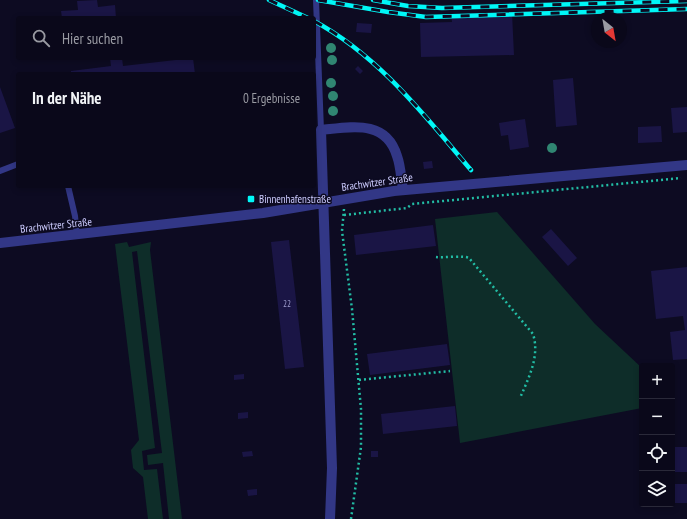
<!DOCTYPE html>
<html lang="de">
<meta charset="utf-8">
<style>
body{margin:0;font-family:"PT Sans Narrow",sans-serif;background:#131123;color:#f1f3f6}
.controls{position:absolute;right:12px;bottom:12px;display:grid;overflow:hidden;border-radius:4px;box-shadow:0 2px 6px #0003}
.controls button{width:36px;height:36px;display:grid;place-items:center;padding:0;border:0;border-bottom:1px solid #2a2939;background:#0a081a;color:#f1f3f6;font:20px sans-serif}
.compass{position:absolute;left:591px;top:12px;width:36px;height:36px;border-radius:50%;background:#0a081a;box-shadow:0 2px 6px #0003;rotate:149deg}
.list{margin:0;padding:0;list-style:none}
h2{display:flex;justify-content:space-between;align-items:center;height:52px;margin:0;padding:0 16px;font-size:17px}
h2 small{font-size:13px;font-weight:400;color:#999aa2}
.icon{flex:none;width:22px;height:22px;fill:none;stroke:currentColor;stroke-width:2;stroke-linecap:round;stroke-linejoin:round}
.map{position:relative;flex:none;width:687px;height:519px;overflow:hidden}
.search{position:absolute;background:#0a081a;box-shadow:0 2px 6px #0003;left:16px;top:16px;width:300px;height:44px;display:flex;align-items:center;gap:10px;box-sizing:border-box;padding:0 14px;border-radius:4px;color:#999aa2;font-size:15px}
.panel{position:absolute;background:#0a081a;box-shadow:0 2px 6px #0003;left:16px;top:72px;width:300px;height:116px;border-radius:4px}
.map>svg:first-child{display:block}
</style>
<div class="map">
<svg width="687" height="519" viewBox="0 0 687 519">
<rect width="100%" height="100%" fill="#0d0b22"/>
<!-- green -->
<path fill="#0e2d29" d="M497 212 595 324 642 368V408L460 443 435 219Z
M127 242 129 247 151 242 150 250 182 519H169L163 463 148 465 147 455 162 453 137 251 132 252 155 448 142 451 144 470 157 469 163 519H148L143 477 133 468 131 450 139 440 115 244Z"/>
<!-- building -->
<path fill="#1a1545" d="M97 0 98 7 115 5 116 18H62L61 11 78 10 77 1Z
M512 13 514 55 421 57 420 23 452 22 451 14Z
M357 23 372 24 371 33 356 32Z
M110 58H122L123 66 193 58 195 74H71V71L111 66Z
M358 66 363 71 360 74 355 69Z
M573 78 577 125 556 127 553 80Z
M0 87 15 128 0 133Z
M687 107V132L673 133 671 108Z
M525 119 529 147 510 150 508 135 501 136 499 123Z
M661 126 662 142 638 143V127Z
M432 161 433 168 424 169 423 162Z
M433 225 436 246 356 255 354 235Z
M551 229 577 258 568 266 542 237Z
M289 240 304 367 285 369 271 242Z
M687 267V359L673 360 670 332 685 330 683 316 656 319 651 271Z
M447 344 450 365 370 375 367 354Z
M244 374V379L234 380V375Z
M455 406 457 426 383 434 381 414Z
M248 412V418L238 419V413Z
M672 447H687V472H672Z
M252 451 253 456 243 457 242 452Z
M371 451H378V457H371Z
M672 484H687V503H672Z
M257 489V495L248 496 247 490Z"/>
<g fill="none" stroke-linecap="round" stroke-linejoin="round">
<!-- path -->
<path stroke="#22bda5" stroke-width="2.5" stroke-dasharray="2 3" stroke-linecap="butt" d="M344 209 342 231 352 309 361 409V447L351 519
M344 215 407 208 412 204 681 178
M436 257C444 258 463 255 469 258L533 334C540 356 529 377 520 398
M359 380 450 371"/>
<!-- lane -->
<path stroke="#323786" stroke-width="6" d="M316 0 321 130
M0 171 18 164
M68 186 75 216 77 235"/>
<!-- street -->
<path stroke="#323786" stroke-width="10" d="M0 243 263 213 394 191 687 165
M330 519 332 468 321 130C351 127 386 119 397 156 401 167 401 179 403 190"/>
<!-- rail casing -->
<g stroke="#00f7f7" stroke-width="4.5">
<path id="rail" d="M269 0 308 18
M318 0 388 12 426 17 687 9
M373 0 408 6 442 8 687 1
M314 21C379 56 424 115 471 170"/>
</g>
<!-- rail -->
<use href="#rail" stroke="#0d0b22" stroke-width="3" stroke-dasharray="9" stroke-linecap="butt"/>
</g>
<!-- trees -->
<g fill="#308672">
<circle cx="331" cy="48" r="5"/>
<circle cx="332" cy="60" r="5"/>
<circle cx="331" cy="83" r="5"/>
<circle cx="333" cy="96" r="5"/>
<circle cx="333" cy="111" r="5"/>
<circle cx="552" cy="148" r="5"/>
</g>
<!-- markers -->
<rect fill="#00f7f7" stroke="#0d0b22" stroke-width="1.5" x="247" y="195" width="8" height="8" rx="2"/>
<g text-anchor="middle" stroke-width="3" stroke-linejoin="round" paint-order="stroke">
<!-- number labels -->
<g font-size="9" fill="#a09ed0">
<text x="287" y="307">22</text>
</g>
<!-- street labels -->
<g font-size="11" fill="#cdccff" stroke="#0d0b22">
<text transform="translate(377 182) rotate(-8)" y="4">Brachwitzer Straße</text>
<text transform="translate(56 225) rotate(-6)" y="4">Brachwitzer Straße</text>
</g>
<!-- poi labels -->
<g font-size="11" fill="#cdccff" stroke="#0d0b22" text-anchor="start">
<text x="259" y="203">Binnenhafenstraße</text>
</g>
</g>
</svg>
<div class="controls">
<button>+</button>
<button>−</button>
<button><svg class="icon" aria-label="locate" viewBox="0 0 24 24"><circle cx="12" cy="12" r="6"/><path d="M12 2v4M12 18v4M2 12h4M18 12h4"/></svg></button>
<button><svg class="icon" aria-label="layers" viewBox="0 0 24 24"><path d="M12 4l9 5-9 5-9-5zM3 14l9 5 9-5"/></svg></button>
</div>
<svg class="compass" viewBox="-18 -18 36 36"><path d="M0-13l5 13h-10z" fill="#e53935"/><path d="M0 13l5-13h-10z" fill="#999aa2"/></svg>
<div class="search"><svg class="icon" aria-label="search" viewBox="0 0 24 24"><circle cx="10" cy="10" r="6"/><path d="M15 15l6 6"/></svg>Hier suchen</div>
<section class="panel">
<h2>In der Nähe<small>0 Ergebnisse</small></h2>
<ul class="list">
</ul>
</section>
</div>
